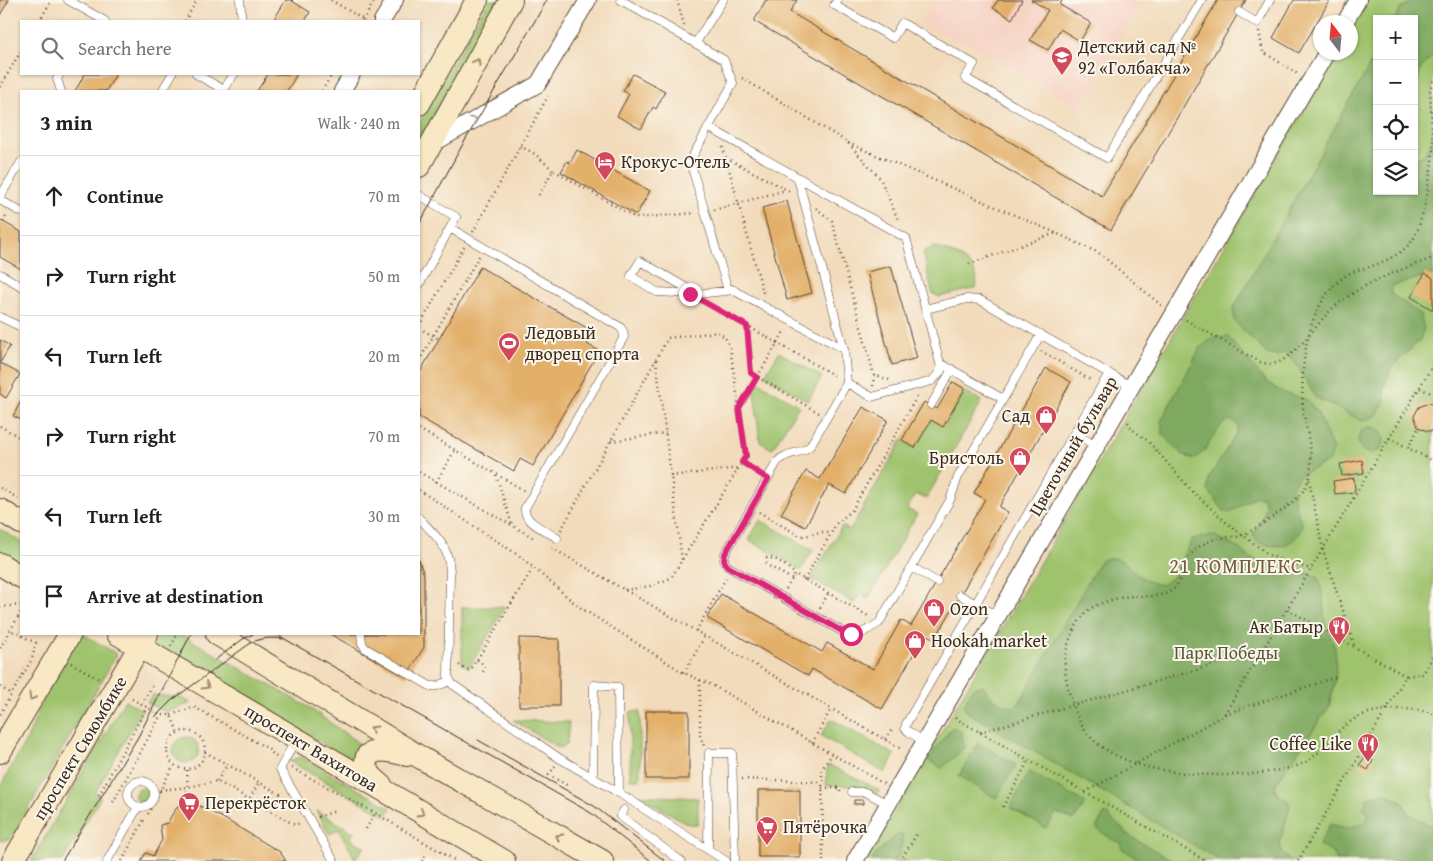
<!DOCTYPE html>
<meta charset="utf-8">
<style>
body{margin:0;font-family:"Gentium Book Plus",serif;background:#f6f6f6;color:#202124}
.controls{position:absolute;right:15px;top:15px;display:grid;overflow:hidden;border-radius:0px;box-shadow:0 1px 4px #0004}
.controls button{width:45px;height:45px;display:grid;place-items:center;padding:0;border:0;border-bottom:1px solid #e0e0e0;background:#fff;color:#202124;font:25px sans-serif}
.compass{position:absolute;left:1313px;top:15px;width:45px;height:45px;border-radius:50%;background:#fff;box-shadow:0 1px 4px #0004;rotate:344deg}
.stop{position:absolute;width:15px;height:15px;margin:-11px;border:4px solid #db2777;border-radius:50%;background:#fff}
.stop.end{background:#db2777;border-color:#fff;box-shadow:0 1px 5px #0008}
.list{margin:0;padding:0;list-style:none}
h2{display:flex;justify-content:space-between;align-items:center;height:65px;margin:0;padding:0 20px;font-size:21px}
h2 small{font-size:16px;font-weight:400;color:#757577}
.list li{display:grid;grid-template-columns:32px 1fr auto;gap:15px;align-items:center;box-sizing:border-box;height:80px;padding:0 20px;border-top:1px solid #e0e0e0}
.list b{display:block;font-size:19px;white-space:nowrap}
.list em{font-size:16px;font-style:normal;color:#757577}
.icon{flex:none;width:28px;height:28px;fill:none;stroke:currentColor;stroke-width:2;stroke-linecap:round;stroke-linejoin:round}
.map{position:relative;flex:none;width:1433px;height:861px;overflow:hidden}
.search{position:absolute;background:#fff;box-shadow:0 1px 4px #0004;left:20px;top:20px;width:400px;height:55px;display:flex;align-items:center;gap:12px;box-sizing:border-box;padding:0 18px;border-radius:0px;color:#757577;font-size:19px}
.panel{position:absolute;background:#fff;box-shadow:0 1px 4px #0004;left:20px;top:90px;width:400px;height:545px;border-radius:0px}
.map>svg:first-child{display:block}
</style>
<div class="map">
<svg width="1433" height="861" viewBox="0 0 1433 861">
<rect width="100%" height="100%" fill="#fbf7ec"/>
<filter id="ink" filterUnits="userSpaceOnUse"><feTurbulence type="fractalNoise" baseFrequency=".02" numOctaves="2"/><feDisplacementMap in="SourceGraphic" scale="10" xChannelSelector="R" yChannelSelector="G"/><feConvolveMatrix kernelMatrix="1 2 1 2 8 2 1 2 1" color-interpolation-filters="sRGB"/></filter>
<filter id="wash" filterUnits="userSpaceOnUse"><feTurbulence type="fractalNoise" baseFrequency=".0096" numOctaves="4" result="noise"/><feDisplacementMap in="SourceGraphic" scale="20" xChannelSelector="R" yChannelSelector="G"/><feGaussianBlur stdDeviation="1.12" result="paint"/><feColorMatrix in="noise" values="0 0 0 0 0 0 0 0 0 0 0 0 0 0 0 0 0 1.4 0 .05"/><feComposite in="paint" operator="in"/></filter>
<g filter="url(#wash)">
<rect width="100%" height="100%" fill="#f2dbbb"/>
<!-- built -->
<path fill="#f6d2c3" d="M934 0H1142L1081 108 963 40 960 44 921 23Z"/>
<!-- green -->
<path fill="#9fc36d" stroke="#6d7646" fill-rule="evenodd" d="M489 0H499L419 141V123Z
M1367 0H1433V861H866L1337 53 1350 52 1351 29ZM1377 19H1414V191H1377Z
M934 247C953 252 982 264 976 288L939 297 932 293 923 252Z
M779 352 822 377 808 401 765 375Z
M759 382 799 406 772 449 760 442 754 390Z
M964 391 982 401 926 499 916 494 907 509 917 514 868 599 860 594 854 603 811 579 842 526 850 530 902 440 915 448 931 420 944 427Z
M760 520 813 550 801 570 749 540Z
M0 529 21 542V570L0 558Z
M462 607H505L469 668 462 664Z
M80 634H83L117 654 11 839 0 841V787L27 739 50 684Z
M159 634H180L310 708 364 747 356 763 152 646Z
M152 695 180 697 191 703C168 712 169 715 147 703Z
M125 700 142 710 95 793 101 797 63 861H31Z
M640 711V779H630V712Z
M831 719 895 755 885 773 821 736Z
M513 720 569 722 567 744 563 747H557Z
M173 750a13 13 0 1 1 26 0a13 13 0 1 1-26 0Z
M301 757 391 808 386 816 289 761Z
M829 765 879 790 876 795 858 786 826 785 827 770Z
M135 795a7 7 0 1 1 14 0a7 7 0 1 1-14 0Z
M637 795 698 798V825L688 824Z
M317 811 354 832 350 839 365 847 355 859 339 829 329 834Z"/>
<!-- forest -->
<path fill="#7fa960" stroke="#5d6a3f" d="M1414 0H1433V55L1421 68 1414 91V19H1395L1401 8Z
M1377 52V191H1414V160L1424 155 1433 140V274L1392 286 1390 293 1420 314 1424 328 1420 340 1391 368 1384 387 1385 401 1376 416 1362 421 1315 397 1299 368 1286 352 1276 356 1267 354 1235 322 1233 309Z
M1228 337 1265 381 1282 392 1307 400 1318 413 1333 450 1330 461 1300 475 1292 487 1296 508 1303 527C1290 548 1281 548 1258 543L1253 535 1262 518 1266 505 1263 498 1256 496 1229 513 1224 511 1208 490 1209 478 1236 434 1238 426 1233 421 1228 420C1213 429 1210 451 1194 459L1183 455 1163 435 1161 421 1200 348 1212 338Z
M1358 440a13 13 0 1 1 26 0a13 13 0 1 1-26 0Z
M1213 535 1238 548 1252 559 1282 569 1303 571 1318 577 1322 591 1325 624 1335 648 1336 675 1329 707 1275 785 1276 793 1288 801 1290 806 1280 842 1282 854 1288 859V861H1221L967 712 964 706 971 691 975 687 984 686C989 698 1000 704 1012 707L1019 703 1100 561C1122 551 1129 570 1146 580 1151 583 1157 584 1162 585L1174 576 1192 539Z
M952 727 962 732 964 748 942 768 928 760Z
M978 743 1016 765 996 798 959 776Z
M1029 772 1086 803 1074 820 1056 813 1046 828 1010 808Z
M1385 793 1402 801 1408 813 1433 827V861H1337L1334 854 1319 845 1330 824 1346 828 1365 824 1369 815 1364 809 1367 798Z
M1105 813 1131 837 1174 861H1141L1121 848 1122 843 1113 840 1096 828Z
M897 835H903L900 853 895 861H872L876 854Z"/>
<g id="blocks">
<!-- building -->
<path fill="#e3b06b" d="M0 0H9L0 15Z
M286 0H293L292 1 310 12 305 21H273Z
M766 0H797L790 12 1102 196 1218 0H1246L1111 230 754 21Z
M998 0H1022L1012 19 993 8Z
M1031 0H1062L1060 5 1091 23 1080 41 1060 29 1048 50 1030 40 1048 10Z
M1294 0H1330L1299 53 1273 38Z
M85 74H116L106 91H75Z
M268 74H297L287 91H257Z
M633 74 665 91 656 109 653 107 641 129 617 116 629 94 623 91Z
M577 150 650 191 636 215 561 172 567 161 570 163Z
M787 201 812 293 787 300 762 208Z
M0 220 21 232V269L0 257Z
M891 266 917 358 892 365 867 272Z
M480 267 594 332 587 344 599 351 533 466 520 459 514 471 419 417V374Z
M1425 273 1433 278V310L1411 297Z
M0 340 10 346 0 363 20 374 6 398 0 394Z
M1046 368 1071 382 999 507 1008 512 935 639 925 634 882 709 812 669 808 676 707 618 721 594 822 652 827 643 873 669 901 620 911 626 985 499 974 493Z
M953 382 965 389 943 427 931 420 915 448 902 440 924 402 937 409Z
M21 401V420L13 416Z
M1429 403 1433 404V431H1427L1418 427 1414 416 1419 407Z
M863 407 888 420 846 494 829 485 805 527 781 514 806 471 820 479Z
M1362 460 1364 473 1342 476 1340 464Z
M1354 478 1355 492 1335 494 1333 481Z
M419 560 424 575V647L406 677 330 634H419Z
M519 638 559 639V706H519Z
M646 711H689V779H646Z
M1366 756 1373 760 1368 770 1359 765Z
M758 790H800V857H758Z
M854 800H863V804H854Z
M185 803H194L223 818 280 852 286 861H141L146 853 153 856 162 840 160 825 168 823 171 816 178 806Z"/>
</g>
</g>
<g filter="url(#ink)">
<use href="#blocks" fill-opacity="0" stroke="#564536" stroke-width="1"/>
<g fill="none" stroke-linecap="round" stroke-linejoin="round">
<!-- service casing -->
<g stroke="#564536" stroke-width="9">
<path id="service" d="M68 0 105 21
M240 0 242 21
M621 0 724 60 733 83 690 161 727 287 844 349
M838 0 834 5 893 38 902 23 974 64 965 78 1107 158 1202 0
M1239 12 1257 23 1270 0
M695 44 723 0
M60 74 57 79 61 91
M196 74 224 90
M162 91 172 74
M223 91 234 74
M708 127 906 238 940 363 941 371 932 381 872 397 847 383
M798 179 844 349 847 383 810 446C800 455 787 451 777 462L725 554 724 560 727 566 845 633 864 632 879 623 950 500 958 477 1041 334
M419 195 456 217 419 285
M0 197 21 162
M0 200 21 212
M450 228 620 327 623 331 624 337 525 508C523 522 547 531 557 538
M0 274 21 286
M697 294 657 292 631 276 640 261 697 294 734 290
M925 309 967 299 980 300 1131 386
M0 317 21 327
M940 363 1003 399
M931 405 952 369
M1074 433 1096 446
M419 518C436 536 449 546 450 572L448 676 452 684 559 758 619 793 726 861
M912 567 937 582
M960 595 997 616
M361 634 362 643 365 648 430 686H437L450 681
M295 741 280 769 334 861
M925 742 909 732 905 728 906 724 1109 373
M593 778 594 685 618 687 619 793
M128 794a13 13 0 1 1 26 0a13 13 0 1 1-26 0Z
M852 792H865L888 804
M624 810 620 816 681 861
M708 850 709 753H732L735 861
M107 861 138 807"/>
</g>
<!-- minor casing -->
<g stroke="#564536" stroke-width="18">
<path id="minor" d="M382 21 395 0
M1345 22 1358 0
M342 91 352 74
M432 144 538 84 588 0
M855 861C1012 592 1168 321 1327 52"/>
</g>
<!-- secondary casing -->
<g stroke="#564536" stroke-width="24">
<path id="secondary" d="M419 104 477 0
M419 166 511 0
M0 510 21 523
M0 564 21 577
M118 634 504 861
M217 634 423 759 602 861
M0 752 70 634
M381 785 372 777 365 767 367 756C379 746 393 752 407 755
M13 861 147 634"/>
</g>
<!-- path -->
<path stroke="#564536" stroke-width="2.5" stroke-dasharray="1 4" stroke-linecap="butt" d="M331 0 364 20
M677 0 684 25
M39 21 52 0
M185 21 197 0
M363 21 375 0
M1259 31 1263 52 1298 74
M742 78 847 142 880 178 899 222
M1433 81 1430 90 1433 146
M0 87 21 51
M322 91 332 74
M848 143 1056 233
M520 146 535 154 553 170
M723 147 764 296
M1433 150C1432 169 1423 227 1412 241 1403 253 1386 261 1372 266 1365 269 1357 269 1350 273 1336 281 1326 293 1319 307 1304 337 1301 372 1303 405 1305 434 1322 471 1299 496 1289 507 1255 530 1241 536 1235 538 1236 536 1230 537 1220 537 1210 540 1202 545 1169 565 1196 599 1141 596 1127 595 1101 601 1090 609 1077 619 1065 645 1065 661 1064 672 1067 684 1070 695 1074 708 1078 722 1087 733 1100 750 1127 762 1147 767 1190 777 1258 779 1299 765 1316 759 1326 743 1339 731 1344 726 1352 720 1358 717 1376 708 1414 706 1433 714
M726 158 791 192
M539 195 553 170 636 218 696 213
M816 208 832 221 874 375 892 381
M714 210 786 190
M3 222 7 214
M473 232 548 96
M969 264 1056 233 1099 253 1162 306
M707 303 837 377
M1186 320 1260 362C1263 363 1268 364 1271 364 1293 362 1315 325 1331 310 1359 284 1397 271 1433 258
M419 326 464 247
M747 326 751 373 819 413
M419 328 439 339
M1041 351 1092 381
M656 360 682 560
M419 361 479 256
M873 386 874 375
M1420 388 1433 394
M740 407 785 330
M1128 422 1132 429 1148 441 1192 491 1227 523 1269 555 1288 563 1312 569
M0 426 21 438
M419 429 525 491
M1389 438 1433 461
M611 441 666 433
M1408 448 1419 427
M742 462 760 474
M419 472 534 538
M496 475 512 525
M671 476 739 468
M1309 480 1323 550 1354 645
M436 482 455 450
M0 488 21 500
M419 490 521 557 578 606 684 673 712 685 884 784
M759 512 800 536C811 537 820 528 830 534
M561 530 668 338 717 332 725 337 730 347 746 456 671 578 650 586 625 590
M552 548 903 750
M792 579 767 565 766 562 767 558C776 557 788 567 795 574
M804 580 837 523 852 510 918 395
M786 589 795 574 870 617
M0 607 21 605
M820 608 828 594
M696 631 726 578
M171 646 178 634
M0 648 21 612
M477 660 483 664 485 669 482 673
M71 663 101 680
M459 665 467 670 472 668 533 568
M684 673 705 636
M1406 676 1287 609 1433 365
M700 680V735L704 746
M0 687 12 694
M132 699 161 715H171L178 732
M142 704 152 686
M0 714 32 659 36 643 10 630
M1225 714 1336 677
M171 715 194 707 267 748 276 757
M955 718 1206 861
M167 750a19 19 0 1 1 38 0a19 19 0 1 1-38 0Z
M980 732 1262 651
M885 739 894 727
M812 743 831 709
M205 752 280 794 270 810
M555 766 549 775 570 787
M292 768 375 813 456 861
M187 770 188 803
M742 779 821 782
M217 781 227 765
M822 788H840V792
M160 790 188 787 217 781 295 825 301 823
M1085 792 1224 715 1287 609
M99 795 147 707
M250 798 259 782
M113 802 161 715
M1003 807 1029 760
M148 814 173 766
M318 817 336 811
M366 829 375 813
M122 861 145 818
M422 861 425 855
M823 861 822 769 832 754
M900 861 917 834
M1298 861 1406 676 1423 674 1433 656"/>
<!-- service -->
<use href="#service" stroke="#fff" stroke-width="8"/>
<!-- minor -->
<use href="#minor" stroke="#fff" stroke-width="16"/>
<!-- secondary -->
<use href="#secondary" stroke="#f8e8c3" stroke-width="22"/>
<!-- tram -->
<path stroke="#3b2a1e" stroke-width="1" d="M419 225 459 151 547 0
M276 634 591 813 651 861
M215 660 243 639 253 634
M155 717 171 701 252 642C263 638 272 637 283 639
M478 740 594 806 665 861
M62 861 138 737 191 634"/>
</g>
<!-- one-way arrows -->
<defs><path id="oneway-chevron" d="M-2-3.5L2.5 0L-2 3.5" fill="none" stroke-width="1.6" stroke-linecap="round" stroke-linejoin="round" transform="scale(1.25)"/></defs>
<g stroke="#9a8970">
<use href="#oneway-chevron" transform="translate(477 62) rotate(-61)"/>
<use href="#oneway-chevron" transform="translate(206 686) rotate(31)"/>
<use href="#oneway-chevron" transform="translate(32 697) rotate(121)"/>
<use href="#oneway-chevron" transform="translate(373 729) rotate(-149)"/>
<use href="#oneway-chevron" transform="translate(421 813) rotate(30)"/>
<use href="#oneway-chevron" transform="translate(559 837) rotate(-150)"/>
</g>
<use stroke="#a79f9a" href="#oneway-chevron" transform="translate(474 120) rotate(-30)"/>
</g>
<g fill="none" stroke-linecap="round" stroke-linejoin="round" filter="url(#ink)">
<!-- route -->
<path stroke="#db2777" stroke-width="6" d="M690 294 747 326 751 373 757 377 739 408 746 456 742 462 768 479 725 554 724 560 727 566 845 633 851 634"/>
</g>
<!-- icons -->
<defs>
<g id="school-pin" transform="scale(1.125)"><path d="M0 17L-7.5 6A9.5 9.5 0 1 1 7.5 6Z" fill="#d1495b" stroke="#fbf7ec"/><path d="M0-5L7-2L0 1L-7-2ZM-4 1L0 2.5L4 1V4Q0 6-4 4Z" fill="#fff"/></g>
<g id="hotel-pin" transform="scale(1.125)"><path d="M0 17L-7.5 6A9.5 9.5 0 1 1 7.5 6Z" fill="#d1495b" stroke="#fbf7ec"/><path d="M-6-4.5h1.5V1H6V5H4.5V3h-9V5H-6ZM-4 0a1.8 1.8 0 1 1 3.6 0ZM.5 0V-2.5h3Q6-2.5 6 0Z" fill="#fff"/></g>
<g id="stadium-pin" transform="scale(1.125)"><path d="M0 17L-7.5 6A9.5 9.5 0 1 1 7.5 6Z" fill="#d1495b" stroke="#fbf7ec"/><path d="M0-5a6.5 5 0 1 0 0 10a6.5 5 0 1 0 0-10ZM-3.5-1.8h7v3.6h-7Z" fill="#fff"/></g>
<g id="shop-pin" transform="scale(1.125)"><path d="M0 17L-7.5 6A9.5 9.5 0 1 1 7.5 6Z" fill="#d1495b" stroke="#fbf7ec"/><path d="M-5-2.5h2.3a2.7 3.5 0 0 1 5.4 0H5L5.5 6h-11ZM-1.5-2.5h3a1.5 2.3 0 0 0-3 0Z" fill="#fff"/></g>
<g id="restaurant-pin" transform="scale(1.125)"><path d="M0 17L-7.5 6A9.5 9.5 0 1 1 7.5 6Z" fill="#d1495b" stroke="#fbf7ec"/><path d="M-5-6h1v4h1v-4h1v4h1v-4h1v5L-1.5 .5V6h-2V.5L-5-1ZM5-6V6H3V1.5H1.5Q1.5-4 5-6Z" fill="#fff"/></g>
<g id="supermarket-pin" transform="scale(1.125)"><path d="M0 17L-7.5 6A9.5 9.5 0 1 1 7.5 6Z" fill="#d1495b" stroke="#fbf7ec"/><path d="M-6-5.5h2.5l.6 2H6L4.5 2H-2.5L-4.4-4H-6ZM-1.5 3.2a1.3 1.3 0 1 0 .1 0ZM3 3.2a1.3 1.3 0 1 0 .1 0Z" fill="#fff"/></g>
</defs>
<g fill-rule="evenodd">
<use href="#school-pin" x="1062" y="57"/>
<use href="#hotel-pin" x="605" y="162"/>
<use href="#stadium-pin" x="509" y="343"/>
<use href="#shop-pin" x="1046" y="416"/>
<use href="#shop-pin" x="1020" y="458"/>
<use href="#shop-pin" x="934" y="609"/>
<use href="#restaurant-pin" x="1339" y="627"/>
<use href="#shop-pin" x="915" y="641"/>
<use href="#restaurant-pin" x="1368" y="744"/>
<use href="#supermarket-pin" x="189" y="803"/>
<use href="#supermarket-pin" x="767" y="827"/>
</g>
<g text-anchor="middle" stroke-width="4" stroke-linejoin="round" paint-order="stroke">
<!-- poi labels -->
<g font-size="18" fill="#3b2a1e" stroke="#fbf7ec" text-anchor="start">
<text x="1078" y="53">Детский сад №<tspan x="1078" dy="21">92 «Голбакча»</tspan></text>
<text x="621" y="168">Крокус-Отель</text>
<text x="525" y="339">Ледовый<tspan x="525" dy="21">дворец спорта</tspan></text>
<text x="1030" y="422" text-anchor="end">Сад</text>
<text x="1004" y="464" text-anchor="end">Бристоль</text>
<text x="950" y="615">Ozon</text>
<text x="1323" y="633" text-anchor="end">Ак Батыр</text>
<text x="931" y="647">Hookah market</text>
<text x="1352" y="750" text-anchor="end">Coffee Like</text>
<text x="205" y="809">Перекрёсток</text>
<text x="783" y="833">Пятёрочка</text>
</g>
<!-- street labels -->
<g font-size="18" fill="#3b2a1e" stroke="#fbf7ec">
<text transform="translate(1073 446) rotate(-60)" y="6">Цветочный бульвар</text>
<text transform="translate(80 748) rotate(-59)" y="6">проспект Сююмбике</text>
<text transform="translate(311 748) rotate(31)" y="6">проспект Вахитова</text>
</g>
<!-- park labels -->
<g font-size="18" fill="#595836" stroke="#fbf7ec">
<text x="1226" y="659">Парк Победы</text>
</g>
<!-- quarter labels -->
<g font-size="20" letter-spacing="1" fill="#765939" stroke="#fbf7ec">
<text x="1236" y="573">21 КОМПЛЕКС</text>
</g>
</g>
</svg>
<div class="controls">
<button>+</button>
<button>−</button>
<button><svg class="icon" aria-label="locate" viewBox="0 0 24 24"><circle cx="12" cy="12" r="6"/><path d="M12 2v4M12 18v4M2 12h4M18 12h4"/></svg></button>
<button><svg class="icon" aria-label="layers" viewBox="0 0 24 24"><path d="M12 4l9 5-9 5-9-5zM3 14l9 5 9-5"/></svg></button>
</div>
<svg class="compass" viewBox="-18 -18 36 36"><path d="M0-13l5 13h-10z" fill="#e53935"/><path d="M0 13l5-13h-10z" fill="#757577"/></svg>
<div class="stop" style="left:851px;top:634px"></div>
<div class="stop end" style="left:690px;top:294px"></div>
<div class="search"><svg class="icon" aria-label="search" viewBox="0 0 24 24"><circle cx="10" cy="10" r="6"/><path d="M15 15l6 6"/></svg>Search here</div>
<section class="panel">
<h2>3 min<small>Walk · 240 m</small></h2>
<ul class="list">
<li><svg class="icon" aria-label="ahead" viewBox="0 0 24 24"><path d="M12 20V5M6 11l6-6 6 6"/></svg><div><b>Continue</b></div><em>70 m</em></li>
<li><svg class="icon" aria-label="right" viewBox="0 0 24 24"><path d="M7 20v-9h11M14 6l5 5-5 5"/></svg><div><b>Turn right</b></div><em>50 m</em></li>
<li><svg class="icon" aria-label="left" viewBox="0 0 24 24"><path d="M17 20v-9H6M10 6l-5 5 5 5"/></svg><div><b>Turn left</b></div><em>20 m</em></li>
<li><svg class="icon" aria-label="right" viewBox="0 0 24 24"><path d="M7 20v-9h11M14 6l5 5-5 5"/></svg><div><b>Turn right</b></div><em>70 m</em></li>
<li><svg class="icon" aria-label="left" viewBox="0 0 24 24"><path d="M17 20v-9H6M10 6l-5 5 5 5"/></svg><div><b>Turn left</b></div><em>30 m</em></li>
<li><svg class="icon" aria-label="arrive" viewBox="0 0 24 24"><path d="M6 21V4h12l-3 4 3 4H6"/></svg><div><b>Arrive at destination</b></div></li>
</ul>
</section>
</div>
